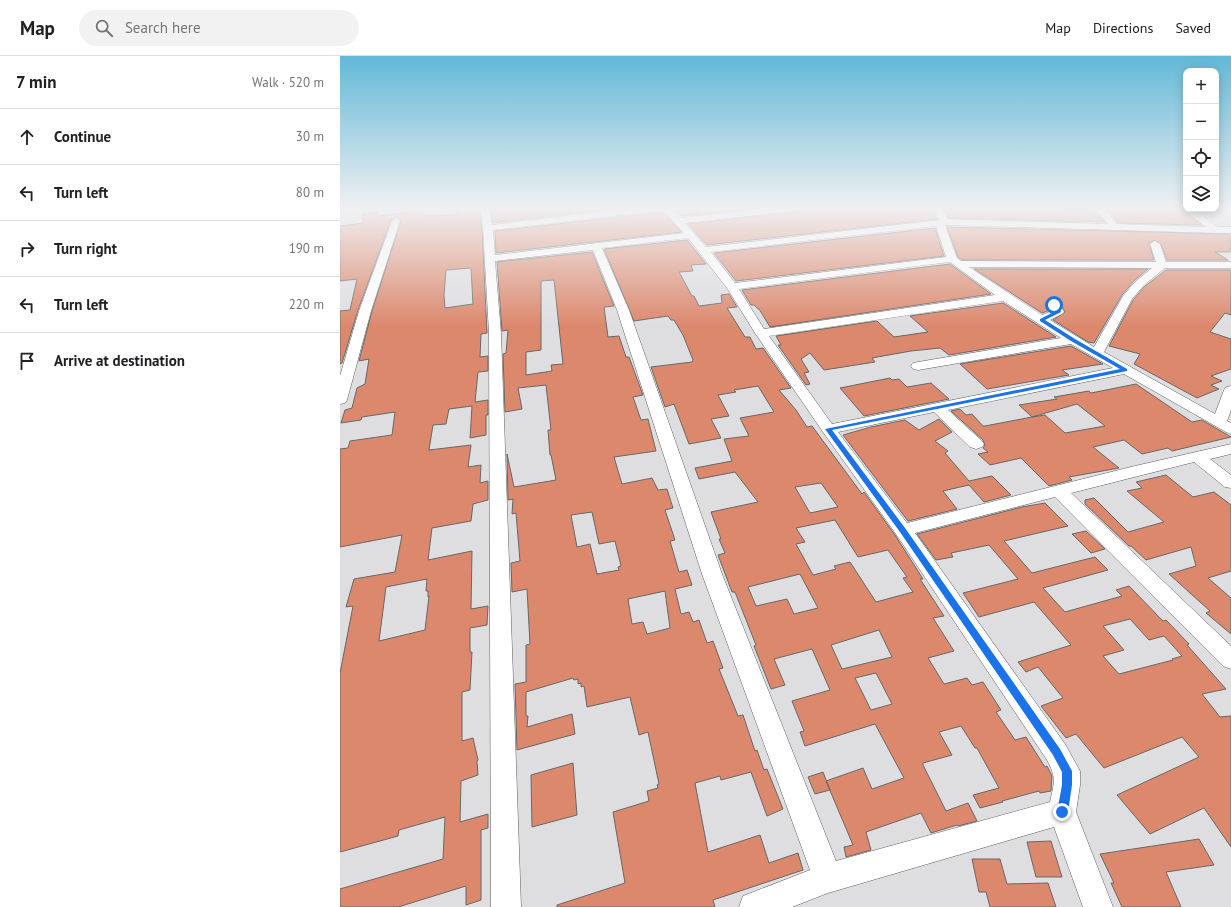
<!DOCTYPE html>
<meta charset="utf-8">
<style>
body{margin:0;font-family:"PT Sans",sans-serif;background:#f2f2f2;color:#202124}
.controls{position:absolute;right:12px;top:12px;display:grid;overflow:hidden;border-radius:8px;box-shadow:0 2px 10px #0003}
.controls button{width:36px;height:36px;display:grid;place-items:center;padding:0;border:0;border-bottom:1px solid #e0e0e0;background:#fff;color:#202124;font:20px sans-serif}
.stop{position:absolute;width:12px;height:12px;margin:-9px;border:3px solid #1a73e8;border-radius:50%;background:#fff}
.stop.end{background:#1a73e8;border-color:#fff;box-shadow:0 1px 4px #0008}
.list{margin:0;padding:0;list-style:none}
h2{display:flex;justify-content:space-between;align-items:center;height:52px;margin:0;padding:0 16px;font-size:17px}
h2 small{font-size:13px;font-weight:400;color:#757577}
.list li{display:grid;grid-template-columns:26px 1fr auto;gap:12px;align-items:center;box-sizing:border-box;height:56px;padding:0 16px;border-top:1px solid #e0e0e0}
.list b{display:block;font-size:15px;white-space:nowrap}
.list em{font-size:13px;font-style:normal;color:#757577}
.icon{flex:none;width:22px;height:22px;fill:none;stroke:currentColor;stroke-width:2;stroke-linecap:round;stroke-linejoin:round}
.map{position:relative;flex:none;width:891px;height:851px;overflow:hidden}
header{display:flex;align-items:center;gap:24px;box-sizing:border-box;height:56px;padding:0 20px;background:#fff;border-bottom:1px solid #e0e0e0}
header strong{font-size:19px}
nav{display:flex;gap:22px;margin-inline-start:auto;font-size:14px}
.search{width:280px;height:36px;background:#f2f2f2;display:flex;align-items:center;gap:10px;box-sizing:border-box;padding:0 14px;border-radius:22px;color:#757577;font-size:15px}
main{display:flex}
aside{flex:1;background:#fff}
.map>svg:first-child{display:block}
</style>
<header>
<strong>Map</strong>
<div class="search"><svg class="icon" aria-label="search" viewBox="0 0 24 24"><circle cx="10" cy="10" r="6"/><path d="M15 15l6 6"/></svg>Search here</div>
<nav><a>Map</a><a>Directions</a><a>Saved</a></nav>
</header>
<main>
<aside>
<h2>7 min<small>Walk · 520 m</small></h2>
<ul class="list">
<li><svg class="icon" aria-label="ahead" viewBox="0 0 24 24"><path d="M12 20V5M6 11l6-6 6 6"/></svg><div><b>Continue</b></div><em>30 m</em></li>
<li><svg class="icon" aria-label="left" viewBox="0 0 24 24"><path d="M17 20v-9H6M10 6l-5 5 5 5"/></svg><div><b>Turn left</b></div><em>80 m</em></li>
<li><svg class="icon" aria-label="right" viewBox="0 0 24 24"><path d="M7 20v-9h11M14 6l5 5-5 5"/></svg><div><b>Turn right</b></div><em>190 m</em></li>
<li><svg class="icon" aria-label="left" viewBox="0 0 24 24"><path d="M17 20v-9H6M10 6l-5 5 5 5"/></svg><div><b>Turn left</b></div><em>220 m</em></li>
<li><svg class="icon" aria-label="arrive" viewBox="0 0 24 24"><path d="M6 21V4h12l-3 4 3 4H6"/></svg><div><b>Arrive at destination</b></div></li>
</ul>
</aside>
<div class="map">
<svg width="891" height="851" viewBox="0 0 891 851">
<rect width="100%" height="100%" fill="#dedee1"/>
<!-- building -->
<path fill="#db886c" stroke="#696766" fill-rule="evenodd" d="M116 151H129L130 154H139L142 172 147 277 141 278 140 301 148 300V315L138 316 135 346 148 344V359H146V379L130 382 132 350 109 353 106 368 93 369 89 394 131 389 128 411 141 409 140 427 148 425V444L133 448 131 465 92 472 88 504 132 495 131 553 148 550 147 569 130 572V596H132L130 634 122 636V685L133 682 138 704 137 705 138 719 121 725 120 766 148 758V772L141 774V844L126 849V830L58 851H0V833L103 803 105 761 59 774 58 780 0 796V617L13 550 6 551 14 523 55 516 62 479 0 491V393L8 392 10 385 52 379 55 356 22 361 21 364 1 367 5 354 12 352 17 332 25 328 29 303 19 305 32 255 61 165 56 160 51 164 18 254 2 307 0 308V255L10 254 17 223 0 225V170L23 167 22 158 37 156 38 160 83 154 84 160H96L117 158ZM131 212 133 248 105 252 104 239 106 214ZM87 523 86 535H88V541L89 540 85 574 39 585 46 531Z
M159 151H282L153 167 150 153Z
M333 151H419L341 160Z
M468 151H591L597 163 367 189 348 168 463 155Z
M603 151H720L721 153 754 154 765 166 609 162Z
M766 151H839L862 169 778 167Z
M315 157H324L341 176 156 197 155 175Z
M607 171 890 178 891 196H875L888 204H827L821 188 814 184 809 187 814 204H622L618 201Z
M595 172 604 200 396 225 374 197Z
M347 184 366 208 351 209 353 215 339 216 352 240H354L359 250 382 247 381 239 389 238 397 251 387 252 405 281H410L416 293 423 292 451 332 439 334 456 354 467 371 472 370 522 438 524 436 555 479 583 523H580L604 560 593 562 614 595 588 602 604 628 627 622 632 629 643 626 661 654 656 656 675 684 686 681 705 711 707 710 712 720 711 735 700 737 699 735 662 745 663 746 640 752 633 739 659 732 637 692H635L621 670 599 676 612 699 583 707V709L606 755 628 747 637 765 618 770 617 769 591 777 581 757 526 776 531 794 506 801 504 791 513 789 486 725 523 712 532 733 564 722 535 668 465 690 460 676 464 675 452 645 490 634 472 593 434 603 445 629 431 633 414 590 416 589 395 536H392L378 499 385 497 379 483H381L371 456 418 446 395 416 359 423 355 412 392 405 384 383 409 380 400 362 434 356 418 330 394 334 396 336 378 339 389 360 371 363 381 382 349 388 334 348 325 351 311 311 352 306 353 304 343 279 334 264H331L328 260 294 265 264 193ZM481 427 498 451 470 457 455 431ZM495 464 518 501 548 494 567 521 563 522 573 536 536 546 510 506 494 510 496 513 473 519 456 488 465 486 456 472ZM460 518 478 552 454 558 447 543 416 550 408 531ZM539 574 552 601 502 613 491 589ZM536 617 552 648 531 654 515 622Z
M252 196 274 250 264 251 268 281 279 280 286 301H289L303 339 293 341 301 364 308 363 316 395 274 401 282 428 312 422 318 434 327 433 333 452 325 454 335 484 330 485 339 516 347 514 352 529 335 533 341 558 349 556 353 566 359 564 367 587 373 585 383 612 379 613 398 660 403 659 415 695 417 694 424 714 427 713 443 753 427 760 411 716 381 724 380 720 355 727 368 796 420 779 429 807 458 797 463 814 373 844 375 851H217V849L285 827 273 756 309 745 307 735 318 732 317 729 319 728 308 676 299 679 290 641 247 651 244 630 241 631V627L238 628V623L234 624 233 622 186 636V660H188L187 671 232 658 235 678 177 694 175 628 186 626V589L190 588 187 533 172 536 171 507 180 505 176 457 172 458 173 443 168 444 167 398 174 431 216 424 211 399H210L208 374H211L206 329 178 332 182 353 165 356 163 298 166 297 168 274 162 275 157 206ZM214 224 223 308 211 309 212 315 186 319V296L201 294V225ZM252 456 259 488 275 485 281 510 278 511 279 514 257 518 250 488 237 491 231 459ZM325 535 330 572 307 578 303 566 292 568 288 543Z
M610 208 651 238 430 271 419 253H418L414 249H411L402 234Z
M634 213H808L794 225 782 239 754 287 748 286 713 264 725 256 720 246H710L708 249 710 254 702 257Z
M826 214H891V259L885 257 870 276 891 283V313L871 320 882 325 871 329 879 333 857 342 794 308 800 298 769 290 793 244 804 231Z
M663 247 716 281 609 299 600 292 571 295 532 302 535 306 484 314 470 297 461 303 469 316 464 317 470 328 466 329 438 289H441L436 280 537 265 554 281 588 276 570 260Z
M731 290 763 308 722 314 729 319 647 333 620 308Z
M550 322 552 324 559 323 567 331 591 327 609 343 524 360 500 332Z
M796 328 852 366 862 364 891 381 832 395 828 392 802 398 784 384 753 391 779 412 729 421 732 424 709 430 681 402 650 409 638 398 648 396 643 392 645 389 643 384 611 355 620 353 626 359 632 358 643 370H645L692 361 679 349 717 343 714 341 749 335 751 337ZM737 348 765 370 725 377 705 359 692 361Z
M599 363 612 376 595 385 608 395 605 397 629 425 652 420 671 439 644 446 629 429 603 435 617 453 568 465 503 379 531 371 565 364 579 374Z
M826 419 853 441 874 436 891 449V515L868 522 891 542V578L866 557 870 555 829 518 856 510 851 491 806 504 791 490H789L745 448V444L754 442 788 476 824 466 787 435 802 432 796 426Z
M705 447 728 470 664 485 692 517 755 501 768 514 703 532 725 556 782 540 776 534 789 530 823 565 826 564 849 588 847 589 886 633 862 638 880 661 891 660V791L864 752 810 778 777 739 859 701 842 681 764 712 736 678 726 682 701 650 723 642 698 611 686 616 678 606 731 589 694 546 639 561 623 537 678 523 649 489 611 497 613 501 596 504 577 478 682 451ZM790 563 809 584 824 580 842 600 832 603 833 604 779 618 763 600 784 594 763 570Z
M746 475 765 493 751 497 732 478Z
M233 707 237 759 192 771 191 719Z
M483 716 490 734 475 738 468 721Z
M859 783 874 809 826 816 841 851H782L771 827H774L760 798Z
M711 785 722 821H696L687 786Z
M632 803H660L667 828 708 827 716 851H650L646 836H639Z"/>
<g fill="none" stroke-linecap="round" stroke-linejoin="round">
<!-- minor casing -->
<g stroke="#5e5f61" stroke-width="1">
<path id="minor" d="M140 151H148L152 169 298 151 331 152 340 162 436 151H467L463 154 345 167 366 191 600 164 592 151H601L608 163 768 168 754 151H763L777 168 866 171 846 155 845 153 846 151V153H854L878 171H891V177H876L605 169 617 202 621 205 816 206 810 188 815 185 820 188 826 206H891V212H825L803 230 792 243 764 296 875 358 884 334 886 331 891 330V354L887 365 891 367V378L886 376 784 318 608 354 642 385 644 388 642 391 636 393 630 391 594 356 498 376 567 467 795 410 891 388V398L870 403 891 419V432L885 431 854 406 731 437 891 590V613L883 610 715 441 575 477 725 688 740 715V729L736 756 773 851H743L714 771 488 837 452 851H399L403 840 470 814 362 518 277 254 253 194 155 205 161 277 181 851H151L149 277 143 172ZM315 155 325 156 344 177 155 199 153 174ZM596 170 606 201 395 227 371 196ZM348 182 387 232 415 277 483 376 556 478 707 704C717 722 714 727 710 746L496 805 382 518 289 254 262 192ZM610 206 655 239 424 273 399 233ZM629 211 812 212 795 226 783 240 754 291 710 264 722 258 724 256 719 247H711L709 249 712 255 702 259ZM663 245 721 282 578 306 573 307 571 310 573 313 578 314 731 288 773 312 492 368 429 280Z
M56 162 60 165 31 255 7 344 5 347 0 348V320L19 255 52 165Z"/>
</g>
<!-- minor -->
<use href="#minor" fill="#fff" fill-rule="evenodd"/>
</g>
<!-- sky -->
<linearGradient id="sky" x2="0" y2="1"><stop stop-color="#62b8d7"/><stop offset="0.56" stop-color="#f0f0f2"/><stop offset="1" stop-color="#f0f0f2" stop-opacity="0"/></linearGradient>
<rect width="891" height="271" fill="url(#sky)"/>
<!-- route -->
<path fill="#1a73e8" d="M713 248H716L721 256 705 264 735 283 787 313V315L492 374 565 472 720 693 732 715V729L728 756 726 760 722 761 719 760 717 756 722 729V716L713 699 560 476 485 373 780 313 731 285 700 265V263L716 255Z"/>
</svg>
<div class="controls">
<button>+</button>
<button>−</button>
<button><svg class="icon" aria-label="locate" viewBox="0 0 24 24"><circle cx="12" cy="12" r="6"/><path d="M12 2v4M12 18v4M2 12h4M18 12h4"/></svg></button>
<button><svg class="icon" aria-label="layers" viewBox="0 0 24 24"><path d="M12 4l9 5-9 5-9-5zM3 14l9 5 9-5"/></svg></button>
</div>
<div class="stop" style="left:714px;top:249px"></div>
<div class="stop end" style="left:722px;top:756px"></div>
</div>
</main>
